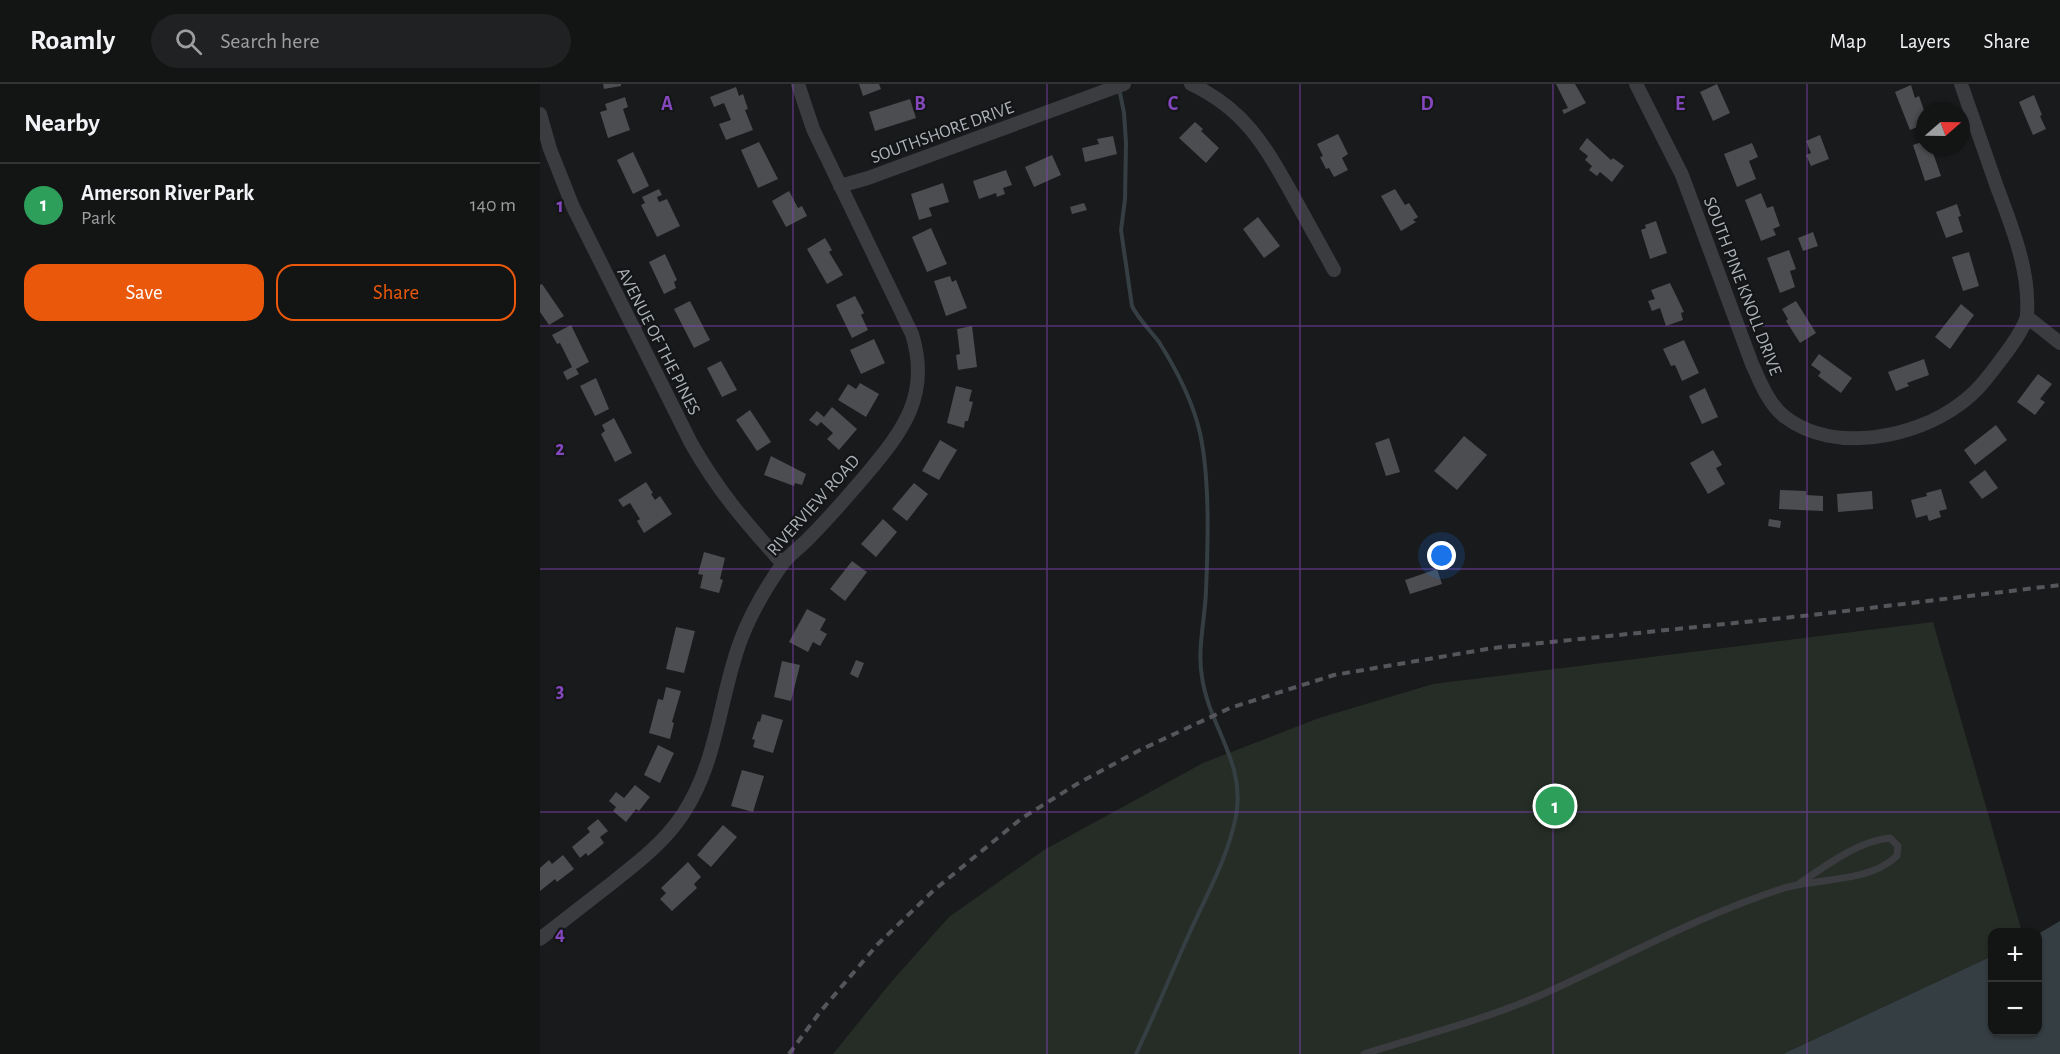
<!DOCTYPE html>
<meta charset="utf-8">
<style>
body{margin:0;font-family:"Alegreya Sans",sans-serif;background:#202122;color:#f1f3f6}
.controls{position:absolute;right:18px;bottom:18px;display:grid;overflow:hidden;border-radius:12px;box-shadow:0 2px 4px #0004}
.controls button{width:54px;height:54px;display:grid;place-items:center;padding:0;border:0;border-bottom:2px solid #323334;background:#131414;color:#f1f3f6;font:30px sans-serif}
.compass{position:absolute;left:1376px;top:18px;width:54px;height:54px;border-radius:50%;background:#131414;box-shadow:0 2px 4px #0004;rotate:70deg}
.you{position:absolute;left:902px;top:472px;width:21px;height:21px;margin:-15px;border:4px solid #fff;border-radius:50%;background:#1a73e8;box-shadow:0 0 0 9px #1a73e833}
.badge{display:grid;place-items:center;width:39px;height:39px;border-radius:50%;background:#ea580c;color:#fff;font-size:20px;font-weight:700}
.pin{position:absolute;translate:-50% -50%;border:3px solid #fff;box-shadow:0 2px 6px #0006}
.list{margin:0;padding:0;list-style:none}
h2{display:flex;justify-content:space-between;align-items:center;height:78px;margin:0;padding:0 24px;font-size:26px}
h2 small{font-size:20px;font-weight:400;color:#9d9ea0}
.list li{display:grid;grid-template-columns:39px 1fr auto;gap:18px;align-items:center;box-sizing:border-box;height:84px;padding:0 24px;border-top:2px solid #323334}
.list b{display:block;font-size:22px;white-space:nowrap}
.list p{margin:0;font-size:20px;white-space:nowrap;color:#9d9ea0}
.list em{font-size:20px;font-style:normal;color:#9d9ea0}
.actions{display:flex;gap:12px;padding:18px 24px}
.actions a{flex:1;padding:14px 0;border:2px solid #ea580c;border-radius:18px;text-align:center;font-size:21px;color:#ea580c}
.actions .main{background:#ea580c;color:#fff}
.icon{flex:none;width:33px;height:33px;fill:none;stroke:currentColor;stroke-width:2;stroke-linecap:round;stroke-linejoin:round}
.map{position:relative;flex:none;width:1520px;height:970px;overflow:hidden}
header{display:flex;align-items:center;gap:36px;box-sizing:border-box;height:84px;padding:0 30px;background:#131414;border-bottom:2px solid #323334}
header strong{font-size:28px}
nav{display:flex;gap:33px;margin-inline-start:auto;font-size:21px}
.search{width:420px;height:54px;background:#202122;display:flex;align-items:center;gap:15px;box-sizing:border-box;padding:0 21px;border-radius:33px;color:#9d9ea0;font-size:22px}
main{display:flex}
aside{flex:1;background:#131414}
.map>svg:first-child{display:block}
</style>
<header>
<strong>Roamly</strong>
<div class="search"><svg class="icon" aria-label="search" viewBox="0 0 24 24"><circle cx="10" cy="10" r="6"/><path d="M15 15l6 6"/></svg>Search here</div>
<nav><a>Map</a><a>Layers</a><a>Share</a></nav>
</header>
<main>
<aside>
<h2>Nearby<small></small></h2>
<ul class="list">
<li><span class="badge" style="background:#2e9e5b">1</span><div><b>Amerson River Park</b><p>Park</p></div><em>140 m</em></li>
</ul>
<div class="actions"><a class="main">Save</a><a>Share</a></div>
</aside>
<div class="map">
<svg width="1520" height="970" viewBox="0 0 1520 970">
<rect width="100%" height="100%" fill="#191a1b"/>
<!-- green -->
<path fill="#262d26" d="M1393 538 1482 848H1452V872L1243 970H293L352 897 409 833 504 766 663 679 779 634 893 600Z"/>
<!-- water -->
<path fill="#353e43" d="M1520 837V970H1243L1452 872V948H1498V850Z"/>
<g fill="none" stroke-linecap="round" stroke-linejoin="round">
<!-- stream -->
<path stroke="#353e43" stroke-width="4" d="M579 4 584 29 586 59 585 115 581 146 592 222C599 236 610 246 619 258 636 285 653 318 660 349 670 395 668 460 666 507 665 535 657 566 662 593 669 643 706 678 696 732 688 773 666 812 649 850 631 890 615 930 596 970"/>
</g>
<!-- building -->
<path fill="#4c4d50" d="M63 0H81V2L64 5Z
M319 0H339L341 5 323 12Z
M1016 0H1035L1046 19 1024 30 1022 26 1028 24Z
M1177 0 1190 29 1173 37 1160 8Z
M1371 1 1375 14 1379 12 1385 29V40L1370 46 1355 8Z
M196 3 199 12 203 10 208 25 205 26 213 46 186 56 179 40 191 36 184 19 174 23 170 13Z
M1494 11 1502 31 1500 32 1506 45 1493 51 1479 18Z
M85 13 88 23 83 25 90 46 68 54 60 28 67 26 65 20Z
M370 15 376 34 335 47 329 28Z
M655 38 663 45 661 47 679 64 666 79 639 54Z
M798 50 808 70 802 74 808 86 794 93 789 84 786 85 780 73 783 72 777 60Z
M1280 51 1289 75 1271 82 1266 71 1271 69 1266 57Z
M573 52 577 70 545 78 542 64 559 60 557 55Z
M1047 54 1071 76 1073 74 1084 82 1072 98 1060 88 1057 92 1049 86 1052 82 1045 76 1048 72 1039 65Z
M1385 57V63H1391L1401 92 1385 97 1373 61Z
M219 58 238 95 218 104 201 66Z
M1212 59 1218 73 1209 77 1216 95 1197 103 1184 70Z
M93 68 109 102 93 110 77 76Z
M512 71 521 91 494 103 485 83Z
M466 86 472 101 463 104 465 110 457 113 456 109 439 115 433 97Z
M403 99 409 118 389 124 392 132 379 136 371 110Z
M119 105 122 111 117 113 119 118 127 115 140 142 117 153 101 121 105 119 102 113Z
M855 105 865 121 869 119 878 133 873 136 876 138 861 147 841 112Z
M249 107 258 124 262 122 267 132 246 143 232 117Z
M1221 109 1227 124 1233 122 1240 142 1233 145 1236 151 1221 157 1205 116Z
M544 119 547 126 532 130 530 123Z
M1417 120 1421 132 1418 133 1423 148 1406 154 1396 128Z
M718 133 740 162 724 174 703 145Z
M1116 137 1127 169 1110 175 1101 146 1106 144 1105 141Z
M391 144 407 180 387 188 372 153Z
M1273 148 1278 162 1263 167 1258 154Z
M285 154 292 166 289 168 303 191 287 200 267 165Z
M1249 166 1256 185 1250 187 1255 203 1240 209 1227 174Z
M1429 168 1439 202 1423 207 1412 173Z
M125 170 137 196 134 198 136 204 124 210 109 178Z
M410 192 412 198 416 196 427 224 406 232 394 197Z
M1130 199 1144 228 1141 229 1143 236 1126 242 1120 224 1112 227 1108 217 1115 215 1111 206Z
M2 200 24 232 9 241 0 228V201Z
M315 212 324 229 321 231 328 246 312 254 296 221Z
M150 217 170 256 154 264 134 225Z
M1256 217 1276 249 1260 259 1246 237 1248 235 1242 225Z
M1421 220 1434 231 1410 265 1395 253Z
M31 241 49 278 36 285 39 290 27 296 23 288 32 283 20 259 17 260 12 251Z
M432 242 437 283 418 286 416 271 420 270 417 245Z
M334 255 345 279 321 290 310 266Z
M1144 256 1159 289 1142 297 1135 281 1131 282 1123 265Z
M1279 270 1312 294 1301 309 1278 292 1281 288 1271 281Z
M1384 275 1389 291 1367 299 1369 302 1356 307 1348 288Z
M181 277 197 306 182 313 167 284Z
M1498 290 1512 300 1500 315 1505 318 1495 331 1477 318Z
M56 294 69 325 55 332 40 302Z
M320 299 339 310 326 333 298 316 308 300 316 305Z
M416 302 432 306 429 317 433 318 428 337H425L424 344 407 339Z
M1165 304 1178 333 1162 340 1149 312Z
M292 323 317 345 299 366 287 355 293 349 281 338 277 342 269 336 277 327 284 333Z
M210 326 231 358 217 367 196 336Z
M74 334 92 369 75 378 61 350 65 347 62 341Z
M1456 341 1467 356 1435 381 1424 366Z
M924 352 947 371 917 406 894 387Z
M849 354 860 388 846 392 835 359Z
M400 356 417 366 399 396 382 387Z
M1173 366 1182 381 1176 384 1185 400 1168 410 1150 379Z
M231 372 266 390 262 401 255 399 254 402 224 391Z
M1445 386 1458 404 1442 415 1429 398Z
M106 398 113 409 111 410 115 416 120 412 132 430 104 449 97 437 100 435 90 419 83 423 78 416Z
M374 399 388 410 367 437 352 425Z
M1401 405 1407 425 1399 427 1401 433 1389 437 1387 431 1376 434 1371 416 1387 412 1386 409Z
M1240 406 1266 407V411L1283 412V427L1239 425Z
M1332 407 1333 425 1298 428 1297 410Z
M343 435 357 448 336 473 321 460Z
M1229 435 1241 437 1240 444 1228 442Z
M164 468 185 474 180 495 183 496 179 509 160 504 163 491 158 490Z
M312 477 327 488 305 517 290 505Z
M897 485 902 500 870 510 865 496Z
M267 525 286 535 280 546 287 550 280 562 273 558 268 568 249 558Z
M136 543 155 547 144 589 126 585Z
M316 576 324 579 318 594 310 590Z
M242 577 260 581 251 617 234 613Z
M126 603 141 607 132 638 134 639 130 655 109 649 118 615 123 616Z
M222 630 243 636 233 669 213 663 215 656 212 655 218 637 220 638Z
M118 661 134 669 120 699 104 691Z
M202 686 224 692 213 728 191 722Z
M95 701 110 713 99 727 96 725 86 738 73 727 76 723 69 717 76 708 84 714Z
M58 735 68 747 60 753 64 759 48 772 46 769 40 774 32 763 50 748 47 744Z
M183 741 197 753 171 783 157 771Z
M23 771 34 785 17 798 15 795 0 807V784L9 776 12 780Z
M148 778 161 793 154 800 157 804 132 827 120 815 126 809 121 804Z"/>
<g fill="none" stroke-linecap="round" stroke-linejoin="round">
<!-- service -->
<path stroke="#3b3c40" stroke-width="7" d="M824 970C883 951 944 936 1001 911 1081 875 1158 832 1241 805 1278 793 1327 800 1357 772L1358 762 1350 754C1318 757 1287 781 1260 799"/>
<!-- minor -->
<path stroke="#3b3c40" stroke-width="14" d="M651 0C704 25 724 60 752 110 766 135 780 161 794 186
M1096 0 1142 91 1212 280C1220 298 1229 321 1245 333 1294 370 1375 354 1420 320 1437 308 1448 293 1460 277 1467 268 1487 241 1487 230 1490 187 1472 143 1457 103 1445 68 1433 34 1421 0
M0 30 10 65 33 123 151 359C178 407 206 439 242 479
M300 102 328 94 584 0
M1487 233 1520 259
M0 855C23 837 46 819 68 802 96 780 124 759 143 730 178 677 179 615 200 558 210 531 225 505 241 482 248 471 261 463 270 453 289 434 307 413 325 392 363 347 391 311 372 250L273 45 258 0"/>
<!-- rail -->
<path stroke="#54565b" stroke-width="4" stroke-dasharray="8 6" stroke-linecap="butt" d="M249 970 280 928 337 861 393 807 482 734 537 700 598 667 690 624 794 591 953 564 1272 531 1520 501"/>
</g>
<!-- grid -->
<path fill="none" stroke="#8547be" stroke-width="1.5" stroke-opacity="0.55" d="M253 0V970M507 0V970M760 0V970M1013 0V970M1267 0V970M0 242H1520M0 485H1520M0 728H1520"/>
<g text-anchor="middle" stroke-width="4.5" stroke-linejoin="round" paint-order="stroke">
<!-- street labels -->
<g font-size="18" fill="#adb2b9" stroke="#141516">
<text transform="translate(402 48) rotate(-20)" y="6">SOUTHSHORE DRIVE</text>
<text transform="translate(1203 202) rotate(69)" y="6">SOUTH PINE KNOLL DRIVE</text>
<text transform="translate(119 257) rotate(63)" y="6">AVENUE OF THE PINES</text>
<text transform="translate(273 421) rotate(-48)" y="6">RIVERVIEW ROAD</text>
</g>
</g>
<g font-size="20" text-anchor="middle" font-weight="bold" fill="#8547be" stroke="#141516" stroke-width="4.5" stroke-linejoin="round" paint-order="stroke">
<text x="127" y="26">A</text>
<text x="380" y="26">B</text>
<text x="633" y="26">C</text>
<text x="887" y="26">D</text>
<text x="1140" y="26">E</text>
<text x="20" y="128">1</text>
<text x="20" y="371">2</text>
<text x="20" y="613">3</text>
<text x="20" y="856">4</text>
</g>
</svg>
<div class="controls">
<button>+</button>
<button>−</button>
</div>
<svg class="compass" viewBox="-18 -18 36 36"><path d="M0-13l5 13h-10z" fill="#e53935"/><path d="M0 13l5-13h-10z" fill="#9d9ea0"/></svg>
<div class="you"></div>
<div class="pin badge" style="left:1015px;top:722px;background:#2e9e5b">1</div>
</div>
</main>
